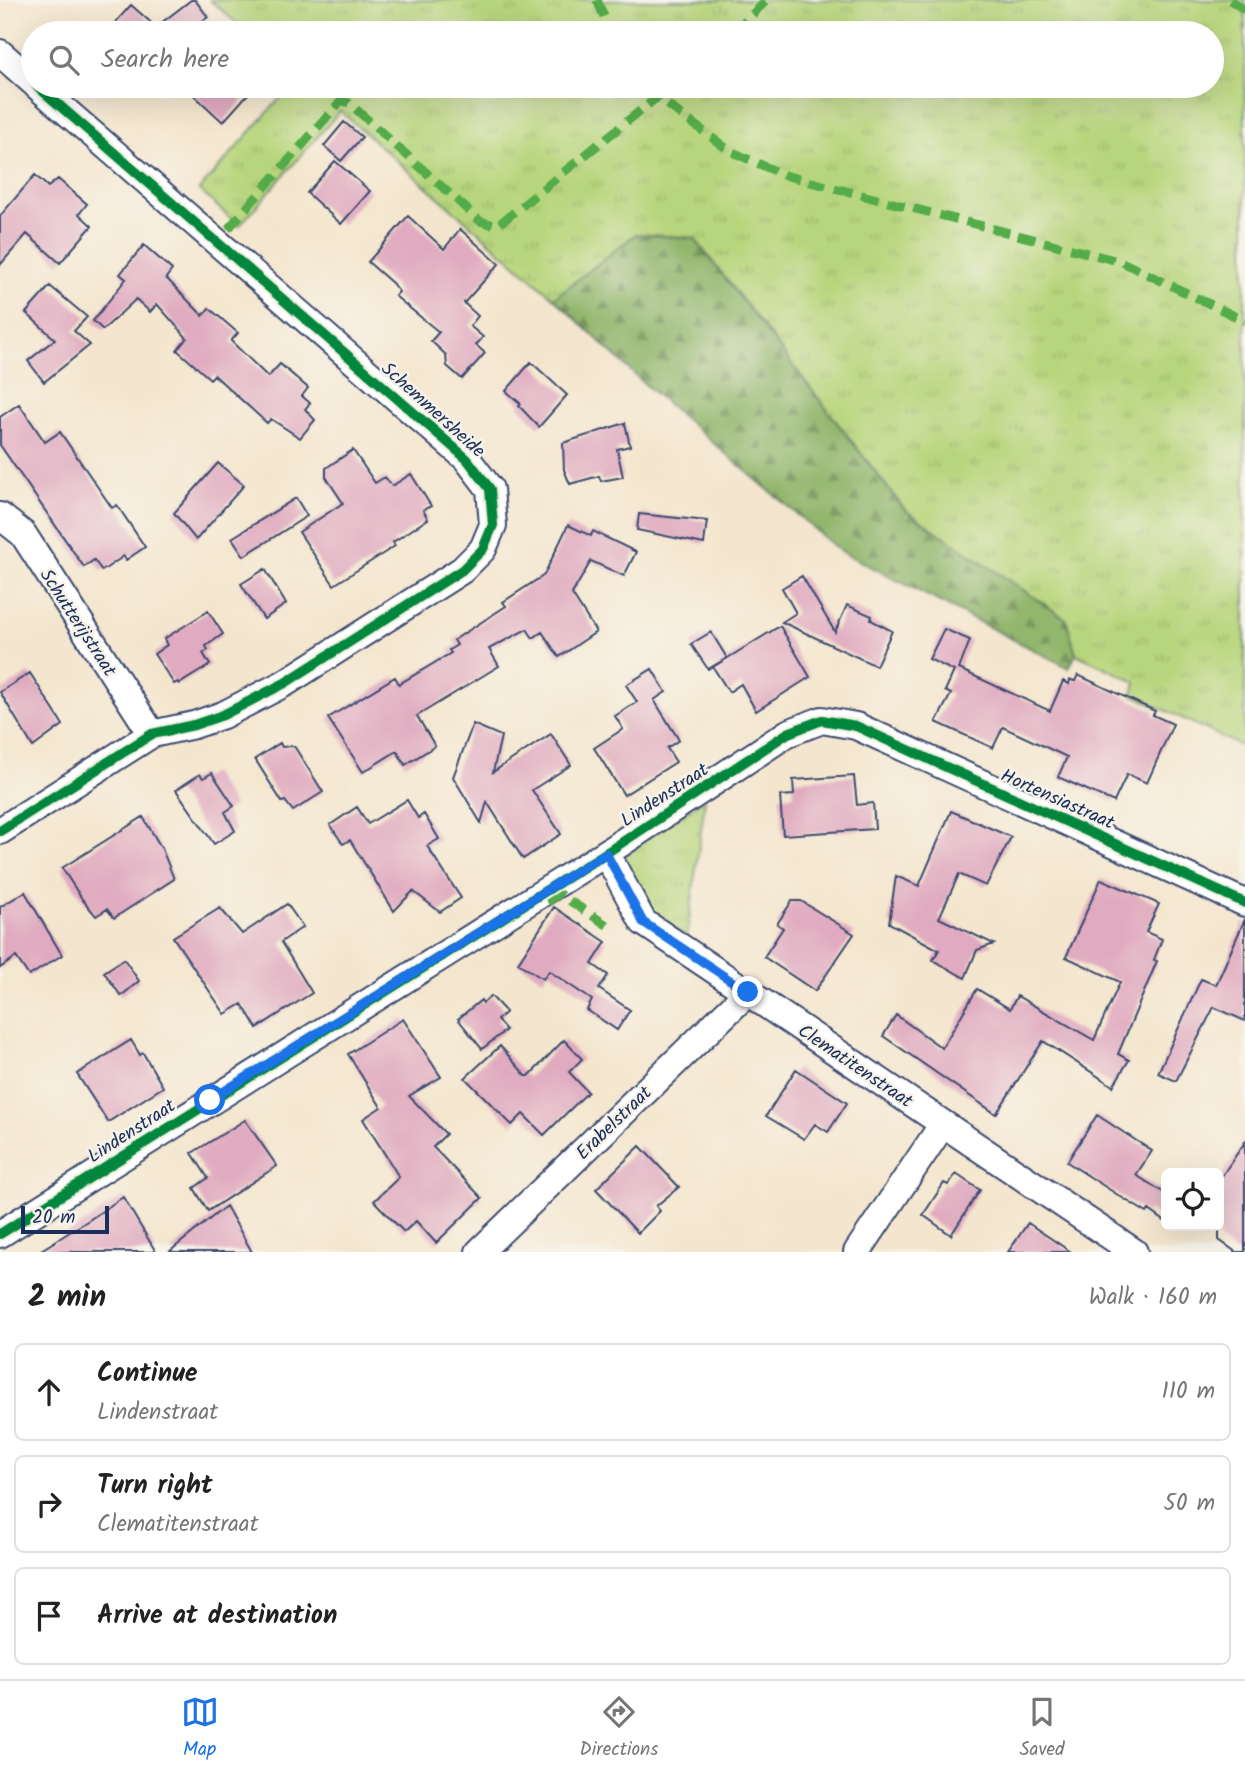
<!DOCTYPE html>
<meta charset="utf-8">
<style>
body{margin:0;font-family:Kalam,sans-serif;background:#f2f2f2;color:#222}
.controls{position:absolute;right:21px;bottom:21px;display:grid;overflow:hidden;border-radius:10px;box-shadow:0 7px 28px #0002}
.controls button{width:63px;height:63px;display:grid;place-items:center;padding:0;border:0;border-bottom:2px solid #e0e0e0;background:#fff;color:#222;font:35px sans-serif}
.scale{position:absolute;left:21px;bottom:18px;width:88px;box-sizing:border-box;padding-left:7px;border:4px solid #1b2f5e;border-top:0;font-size:19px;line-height:24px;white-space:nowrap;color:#1b2f5e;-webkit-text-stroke:5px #f7f3e8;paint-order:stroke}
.stop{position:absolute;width:21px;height:21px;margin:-16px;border:5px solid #1a73e8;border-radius:50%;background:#fff}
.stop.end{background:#1a73e8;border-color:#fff;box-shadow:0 2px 7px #0008}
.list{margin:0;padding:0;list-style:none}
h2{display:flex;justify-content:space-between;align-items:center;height:91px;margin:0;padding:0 28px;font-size:30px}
h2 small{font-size:23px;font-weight:400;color:#767676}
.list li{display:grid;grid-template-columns:46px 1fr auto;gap:21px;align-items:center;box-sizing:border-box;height:98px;margin:0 14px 14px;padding:0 14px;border:2px solid #e0e0e0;border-radius:10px}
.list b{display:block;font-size:26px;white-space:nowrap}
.list p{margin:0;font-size:23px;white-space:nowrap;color:#767676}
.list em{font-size:23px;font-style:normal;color:#767676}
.icon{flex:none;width:38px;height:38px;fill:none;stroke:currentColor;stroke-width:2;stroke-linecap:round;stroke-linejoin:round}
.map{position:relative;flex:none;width:1245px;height:1252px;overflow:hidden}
.search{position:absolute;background:#fff;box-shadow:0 7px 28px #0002;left:21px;right:21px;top:21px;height:77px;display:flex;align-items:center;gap:18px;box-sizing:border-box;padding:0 24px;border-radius:38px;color:#767676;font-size:26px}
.sheet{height:427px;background:#fff}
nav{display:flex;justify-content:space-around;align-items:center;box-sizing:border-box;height:98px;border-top:2px solid #e0e0e0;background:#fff;font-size:19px;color:#767676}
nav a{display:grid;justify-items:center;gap:4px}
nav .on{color:#1a73e8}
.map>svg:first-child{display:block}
</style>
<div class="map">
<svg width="1245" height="1252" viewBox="0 0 1245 1252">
<defs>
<pattern id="grass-tufts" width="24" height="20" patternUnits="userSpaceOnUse" patternTransform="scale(1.75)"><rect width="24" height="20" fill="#b7d57c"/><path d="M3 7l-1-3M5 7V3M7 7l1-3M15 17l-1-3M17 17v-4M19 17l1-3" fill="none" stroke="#9db76e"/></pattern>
<pattern id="forest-firs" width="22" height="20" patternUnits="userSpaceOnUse" patternTransform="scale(1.75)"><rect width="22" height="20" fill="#91b66c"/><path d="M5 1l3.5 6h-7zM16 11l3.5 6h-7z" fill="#76945c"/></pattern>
</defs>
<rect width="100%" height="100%" fill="#f7f3e8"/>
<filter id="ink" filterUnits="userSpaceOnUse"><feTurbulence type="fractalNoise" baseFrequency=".0143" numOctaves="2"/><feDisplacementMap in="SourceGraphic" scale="14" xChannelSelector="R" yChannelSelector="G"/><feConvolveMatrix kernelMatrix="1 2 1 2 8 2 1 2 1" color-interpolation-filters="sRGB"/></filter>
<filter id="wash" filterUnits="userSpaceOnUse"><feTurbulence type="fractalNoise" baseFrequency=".00686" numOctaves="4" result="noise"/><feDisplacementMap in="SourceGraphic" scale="28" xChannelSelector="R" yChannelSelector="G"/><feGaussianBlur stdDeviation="1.57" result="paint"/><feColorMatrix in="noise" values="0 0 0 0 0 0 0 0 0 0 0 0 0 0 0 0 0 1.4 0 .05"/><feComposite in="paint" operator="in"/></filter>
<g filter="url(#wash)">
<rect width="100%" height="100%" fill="#f4e6ce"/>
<!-- grass -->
<path fill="url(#grass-tufts)" stroke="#69826d" stroke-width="2" d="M210 0H1245V748L1133 695 1136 682 1076 654 1066 619 905 510 694 238 636 234 554 298 340 111 239 226 199 190 291 86H1212V33H248Z
M705 800 687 937 654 915 624 859 635 843Z"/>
<!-- forest -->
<path fill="url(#forest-firs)" stroke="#567265" stroke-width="2" d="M636 234 694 238 905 510 1066 619 1076 654 1069 668 840 551 650 389 554 298Z"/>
<g id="blocks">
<!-- building -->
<path fill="#e0abc0" d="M191 0H195L208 17 185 33H106L131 5 156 27Z
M184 86H255L223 122Z
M344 122 362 137 341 161 324 146Z
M335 161 370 191 341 224 307 193Z
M35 175 48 187 58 179 87 204 79 214 92 226 60 263 27 234 0 265V216Z
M408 216 444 249 460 229 499 264 464 303 478 316 470 326 483 337 476 345 485 353 462 379 447 366 446 355 431 341 439 332 395 296 399 292 392 283 368 262Z
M144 245 172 270 166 278 203 316 209 308 238 333 231 341 268 377 280 364 308 388 302 396 310 403 305 409 315 420 300 438 271 419 267 423 214 375 210 379 177 350 187 338 157 304 150 312 136 299 103 330 93 321 126 279 120 274Z
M50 286 87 317 74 331 90 345 44 382 28 361 55 339 26 313Z
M531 362 567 395 539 427 519 406 521 404 506 391Z
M19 404 45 442 60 432 112 508 117 505 145 547 126 560 124 556 102 571 94 560 84 567 0 445V417Z
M625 423 630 446 617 449 623 477 601 481 599 476 570 484 564 470 563 443Z
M353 450 375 483 385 477 392 486 411 474 431 506 423 510 428 519 393 542 395 546 334 585 299 532 343 503 326 477V468Z
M218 463 244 485 196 540 174 513Z
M296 498 307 516 244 556 232 538Z
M639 514 707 521 704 544 637 530Z
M568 525 591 536 593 531 636 552 624 576 591 561 572 594 596 632 559 657 542 632 533 638 527 629 489 649 499 666 417 716 435 746 405 765 397 751 363 772 328 718 395 677 399 684 451 653 449 650 457 645 454 640 506 606 503 602 544 575Z
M265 569 286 604 264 619 241 584Z
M802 576 835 632 847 605 872 616 871 620 892 631 876 666 782 622 796 613 782 588Z
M208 611 223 634 206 646 208 650 203 653 210 665 179 684 178 682 174 684 154 654 167 645 164 639Z
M780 626 810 677 756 711 741 684 729 692 713 667Z
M944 629 970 640 959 669 1050 711 1063 681 1069 684 1070 680 1075 681 1078 675 1155 711 1153 715 1173 724 1147 783 1127 774 1114 802 1058 777 1067 757 1003 727 993 748 936 722 951 694 945 691 954 671 929 659Z
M711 632 727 658 708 669 691 644Z
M652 669 666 692 654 700 679 740 667 748 676 762 624 795 594 748 623 729 615 716 637 702 626 685Z
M30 673 63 725 33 747 0 692Z
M473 724 501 736 493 772 551 734 571 765 532 790 561 834 523 859 487 802 481 823 453 777Z
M280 743 282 747 294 746 323 792 293 811 285 801 282 802 255 759Z
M212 773 234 806 225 812 235 831 214 844 176 790 200 774 203 778Z
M854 776 857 805 873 803 875 829 783 835 780 796 794 795 793 780Z
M407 800 418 818 424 814 439 839 427 846 461 898 440 912 413 891 394 911 350 840 343 844 330 825 357 807 368 824Z
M951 811 1011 837 986 886 959 874 939 918 994 944 977 950 965 978 933 960 939 950 889 923 896 876 919 886Z
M143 817 162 849 174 879 114 918 107 909 96 916 82 899 62 868Z
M1101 879 1159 904 1146 932 1162 939 1154 960 1157 961 1118 1054 1129 1060 1113 1086 1043 1041 996 1114 883 1036 896 1015 942 1048 977 989 1010 1009 1017 996 1094 1040 1120 982 1066 957Z
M25 892 62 955 29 976 16 957 0 968V907Z
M792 901H801L854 934 815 991 764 957 783 928 777 924Z
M287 904 303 927 281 942 312 993 257 1028 242 1004 225 1014 173 937 220 908 242 934Z
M554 907 606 942 592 964 608 975 599 989 630 1010 617 1030 587 1010 592 1000 549 971 543 979 518 963Z
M1245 919V1021L1214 1007 1176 1081 1158 1073 1201 979 1216 985Z
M124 959 139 981 121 996 104 972Z
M491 996 506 1012 497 1020 506 1030 482 1049 458 1019 481 1000 483 1003Z
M403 1019 441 1077 409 1096 446 1134 433 1147 482 1198 436 1243 416 1221 404 1232 374 1201 399 1177 363 1119 381 1107 348 1054Z
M131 1040 140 1055 143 1053 163 1087 108 1122 77 1074Z
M564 1040 582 1059 569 1072 588 1092 544 1135 523 1114 512 1125 465 1078 500 1046 526 1076H529Z
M796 1069 847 1103 828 1132 815 1124 804 1139 766 1116Z
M1097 1115 1152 1151 1136 1175 1166 1194V1222L1149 1210 1147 1213 1121 1197 1067 1162Z
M245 1120 277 1166 208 1211 194 1188 208 1178 192 1153Z
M1245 1142V1252H1236L1219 1240V1180Z
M640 1146 679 1187 656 1206 660 1211 638 1233 596 1189Z
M956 1174 980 1190 951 1235 923 1215 944 1183 948 1185Z
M123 1197 156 1252H38L89 1220Z
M226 1206 252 1252H169Z
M1028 1223 1071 1252H1008Z"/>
</g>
</g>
<g filter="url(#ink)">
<use href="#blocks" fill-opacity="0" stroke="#3c4a6f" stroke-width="2"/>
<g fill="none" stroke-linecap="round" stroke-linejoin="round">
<!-- street casing -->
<g stroke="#3c4a6f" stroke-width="30">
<path id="street" d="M0 53 33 82
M0 516 23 534 152 734
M0 831 152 734 194 725 223 715 285 683 462 570 483 549 493 525 490 489 467 459 37 86
M606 853 643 922 1134 1252
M0 1234 606 853 788 733 822 720 856 726 1245 903
M479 1252 748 992
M857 1252 943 1124"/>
</g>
<!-- street -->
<use href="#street" stroke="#fff" stroke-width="26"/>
<!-- quiet -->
<path stroke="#52ab49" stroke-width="9" stroke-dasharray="18 9" stroke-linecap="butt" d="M597 0 611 33
M1230 0 1245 10
M733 33 767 0
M649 86 657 97 730 151 784 175 1122 262 1245 321
M228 229 342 100 349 103 480 221 497 226 671 86
M547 902 559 894 613 929"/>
<!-- cycleway casing -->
<g stroke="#f7f3e8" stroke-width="15">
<path id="cycleway" d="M0 831 152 734 194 725 223 715 285 683 462 570 483 549 493 525 490 489 467 459 37 86
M0 1234 606 853 788 733 822 720 856 726 1245 903"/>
</g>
<!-- cycleway -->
<use href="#cycleway" stroke="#00873e" stroke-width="10"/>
</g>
</g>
<g fill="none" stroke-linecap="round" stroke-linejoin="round" filter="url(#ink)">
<!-- route -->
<path stroke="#1a73e8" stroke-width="9" d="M210 1100 606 853 643 922 748 992"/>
</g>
<g text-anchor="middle" stroke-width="5" stroke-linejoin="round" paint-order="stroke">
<!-- street labels -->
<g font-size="19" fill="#1b2f5e" stroke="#f7f3e8">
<text transform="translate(434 409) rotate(42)" y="7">Schemmersheide</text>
<text transform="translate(79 622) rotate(57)" y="7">Schutterijstraat</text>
<text transform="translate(664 794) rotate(-33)" y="7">Lindenstraat</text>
<text transform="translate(1058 798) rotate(24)" y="7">Hortensiastraat</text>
<text transform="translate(856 1065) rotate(34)" y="7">Clematitenstraat</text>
<text transform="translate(613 1122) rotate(-44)" y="7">Erabelstraat</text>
<text transform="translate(131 1130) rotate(-33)" y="7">Lindenstraat</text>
</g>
</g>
</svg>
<div class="controls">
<button><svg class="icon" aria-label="locate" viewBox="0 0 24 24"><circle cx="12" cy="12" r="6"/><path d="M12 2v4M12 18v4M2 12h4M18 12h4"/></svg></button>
</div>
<div class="scale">20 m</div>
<div class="stop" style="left:210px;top:1100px"></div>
<div class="stop end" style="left:748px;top:992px"></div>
<div class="search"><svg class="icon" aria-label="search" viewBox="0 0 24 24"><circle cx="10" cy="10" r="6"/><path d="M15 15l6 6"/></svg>Search here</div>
</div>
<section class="sheet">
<h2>2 min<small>Walk · 160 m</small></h2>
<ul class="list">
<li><svg class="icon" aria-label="ahead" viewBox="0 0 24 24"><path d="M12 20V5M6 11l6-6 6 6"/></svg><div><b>Continue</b><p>Lindenstraat</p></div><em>110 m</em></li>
<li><svg class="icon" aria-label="right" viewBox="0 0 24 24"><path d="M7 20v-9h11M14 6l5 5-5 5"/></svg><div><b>Turn right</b><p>Clematitenstraat</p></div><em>50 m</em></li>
<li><svg class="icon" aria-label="arrive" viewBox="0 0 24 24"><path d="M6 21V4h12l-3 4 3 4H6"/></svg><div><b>Arrive at destination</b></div></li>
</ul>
</section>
<nav>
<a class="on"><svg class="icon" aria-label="map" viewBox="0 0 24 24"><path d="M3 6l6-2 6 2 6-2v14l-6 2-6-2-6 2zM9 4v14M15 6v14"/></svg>Map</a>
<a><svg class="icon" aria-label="directions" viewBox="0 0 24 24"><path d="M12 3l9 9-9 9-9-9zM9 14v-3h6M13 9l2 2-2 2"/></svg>Directions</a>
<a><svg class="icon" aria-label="saved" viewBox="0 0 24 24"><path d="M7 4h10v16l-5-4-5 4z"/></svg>Saved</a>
</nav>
